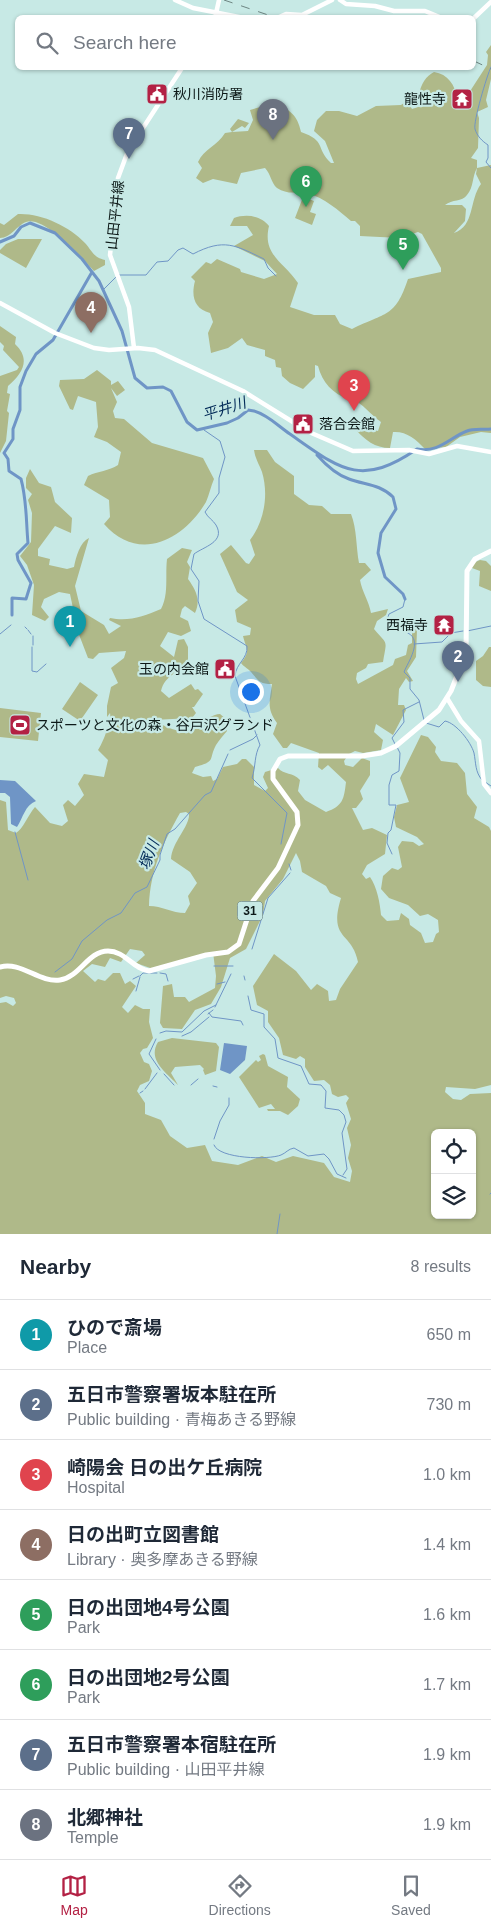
<!DOCTYPE html>
<meta charset="utf-8">
<style>
body{margin:0;font-family:Arial,"Noto Sans JP",sans-serif;background:#f6f6f7;color:#1f2937}
.controls{position:absolute;right:15px;bottom:15px;display:grid;overflow:hidden;border-radius:8px;box-shadow:0 1px 4px #0004}
.controls button{width:45px;height:45px;display:grid;place-items:center;padding:0;border:0;border-bottom:1px solid #e0e1e3;background:#fff;color:#1f2937;font:25px sans-serif}
.you{position:absolute;left:250px;top:691px;width:18px;height:18px;margin:-12px;border:4px solid #fff;border-radius:50%;background:#1a73e8;box-shadow:0 0 0 8px #1a73e833}
.badge{display:grid;place-items:center;width:32px;height:32px;border-radius:50%;background:#b32144;color:#fff;font-size:16px;font-weight:700}
.pin{position:absolute;translate:-50% -41px;filter:drop-shadow(0 1px 2px #0008)}
.pin::after{content:'';position:absolute;top:26px;width:18px;height:15px;background:inherit;clip-path:polygon(0 0,100% 0,50% 100%)}
.list{margin:0;padding:0;list-style:none}
h2{display:flex;justify-content:space-between;align-items:center;height:65px;margin:0;padding:0 20px;font-size:21px}
h2 small{font-size:16px;font-weight:400;color:#747a83}
.list li{display:grid;grid-template-columns:32px 1fr auto;gap:15px;align-items:center;box-sizing:border-box;height:70px;padding:0 20px;border-top:1px solid #e0e1e3}
.list b{display:block;font-size:19px;white-space:nowrap}
.list p{margin:0;font-size:16px;white-space:nowrap;color:#747a83}
.list em{font-size:16px;font-style:normal;color:#747a83}
.icon{flex:none;width:28px;height:28px;fill:none;stroke:currentColor;stroke-width:2;stroke-linecap:round;stroke-linejoin:round}
.map{position:relative;flex:none;width:491px;height:1234px;overflow:hidden}
.search{position:absolute;background:#fff;box-shadow:0 1px 4px #0004;left:15px;right:15px;top:15px;height:55px;display:flex;align-items:center;gap:12px;box-sizing:border-box;padding:0 18px;border-radius:8px;color:#747a83;font-size:19px}
.sheet{height:625px;background:#fff}
nav{display:flex;justify-content:space-around;align-items:center;box-sizing:border-box;height:70px;border-top:1px solid #e0e1e3;background:#fff;font-size:14px;color:#747a83}
nav a{display:grid;justify-items:center;gap:2px}
nav .on{color:#b32144}
.map>svg:first-child{display:block}
</style>
<div class="map">
<svg width="491" height="1234" viewBox="0 0 491 1234">
<rect width="100%" height="100%" fill="#c7e9e5"/>
<!-- green -->
<path fill="#afb989" fill-rule="evenodd" d="M491 45V79L486 100 488 107 477 112 479 118 478 148 471 158 477 160V168L491 165V433L481 432 460 437 446 447 425 449C416 439 406 431 393 432L390 448C375 448 365 440 355 429L358 426 378 431 381 422C370 414 363 404 351 398L348 399C333 394 322 382 318 366L315 365V377L303 389 290 383 282 376 281 368 276 367 275 360 265 356V350L247 345 242 338 228 348 211 353 208 333 213 322 210 313C194 309 191 296 195 281L191 277 206 262 211 264 217 259 240 269 241 272 264 279 277 274 265 261 234 246 253 235 247 226H230L234 218C245 214 261 215 269 226 262 255 284 262 298 283L290 307 314 315H335L340 324 352 329C386 312 395 318 408 279L441 272V268L422 234 418 232 400 238 360 236V226L355 221H351C339 211 324 197 308 194 297 192 288 195 277 188 271 183 271 174 265 168L241 173 237 184 213 179 203 183 196 178 202 168 198 162C204 149 217 146 225 133L232 132 230 129 238 119 249 123 245 128 242 126 232 132 248 131 253 120 250 110 274 103C290 110 297 114 301 132 327 141 315 148 331 163H334L325 141 314 131 317 120 326 111H339L357 116 376 106 401 105 407 101 412 109 424 105 425 99 419 94C421 84 426 76 434 72 448 74 455 85 457 98L463 102 487 65 488 55 486 52ZM477 168 476 174 481 184C469 200 475 226 454 233L465 221 466 209 462 205H445C452 199 462 202 467 195 474 187 472 176 477 168Z
M303 197 314 201 310 212 316 214 312 225 295 218Z
M18 214C41 213 69 226 85 243 93 252 93 257 105 260V265L94 271C83 259 44 215 26 222 16 226 11 238 0 238V223L4 225Z
M18 239H42L26 268 0 253V250L6 244Z
M0 326 16 337 15 344C31 359 23 373 8 386L7 393 10 394 7 411 9 413 6 441 0 453V376L17 370 19 367 3 350 4 346 0 342Z
M97 370 111 381V385L118 381 125 390 117 396 111 388 117 402 113 411 115 418 124 419 152 443 203 458 214 479C211 486 209 495 206 502 183 541 138 563 104 524L110 517 109 500 84 485 88 476C98 471 109 471 118 465L121 452 107 442 94 437 98 427 96 402 78 396 73 410 70 409 59 386 60 380 84 379Z
M254 450H267L275 462 294 476V494L309 505 322 506 331 514H351C357 529 356 547 359 563H365L371 570 360 580C362 592 369 601 371 613L388 609 386 615 377 621 374 629C388 646 387 638 383 662L368 664 366 668 357 673 356 679 358 684 393 665 395 659 406 655 408 645 412 643V626L417 629 416 657 407 671 413 681 409 682 406 678 399 689 398 705H404L406 710 393 735 376 724 374 732 383 740 381 750 363 753 355 751 349 754 344 761 345 765 353 767 362 758 370 761V775L360 791 363 799 356 808H352L363 830 372 828 387 835 385 854 367 865 362 874 366 879 370 877C377 887 380 903 381 915L387 921 399 920 401 913 409 919 410 925 421 933 425 943 433 942 436 934 439 932 438 920 428 914 420 916 408 905 389 898 381 889 383 876 392 868 398 870 402 867 398 847 402 841 413 842 419 846 424 844 417 837 396 827 394 817 397 805 409 802 400 778 421 735 428 737 436 747 435 752 441 761 457 763 465 773 467 794 477 807 474 818 489 827 491 831V1085L475 1089 446 1087 445 1092 453 1099 461 1100 470 1094 491 1093V1234H0V1003L6 1002 13 1006 16 1003 14 998 6 996 0 998V800L6 802 8 830 16 833C23 829 28 815 35 807L50 823 62 826 68 821 63 805 68 800 75 806 84 795 78 784 84 774 104 777 108 760 98 750C103 743 112 719 110 713L107 717V706L111 687 118 683 111 668 124 658 126 651 99 653 93 659 88 658 78 632 70 594 59 592 44 599 41 607 49 617 45 621 32 615 34 585 27 565 20 556 31 542 32 513 28 500 32 494 26 488V478L30 469 39 483 51 487 55 502 72 518 71 533 55 526 38 549V556L50 559 49 565 67 569 74 567C76 557 80 542 89 538L75 586 81 611 104 625 109 634 121 626 109 620 110 618C129 622 144 616 161 609 169 594 165 576 167 559L182 548 192 550 187 562 190 567 188 579C196 590 201 600 195 613L185 606 182 609 180 617 188 621 191 631 181 636 168 632 160 646 174 657 178 640 184 639 188 647V663C178 673 165 675 161 691L169 698 191 684 195 690 198 689 203 694 194 707H192L196 713 192 718 153 720 152 722C162 723 170 730 180 731 196 733 205 715 220 714L226 719 227 731C223 736 219 740 216 745 208 760 217 761 195 767L192 773 203 777 211 776 213 781 217 779 223 767 237 764 242 759H246L254 767V785L265 791 268 788 263 777 265 772 278 768C284 775 293 772 300 780L298 791 305 800 326 812C343 806 344 799 346 782L328 765 322 770 318 767 319 753 291 743 287 748H283L273 734 277 723C266 708 270 700 272 684 259 684 259 681 251 672 249 669 244 667 241 663 251 650 246 649 243 636L250 635 251 628 237 622 235 610 248 600 237 592 220 554 231 545 246 563 249 564 255 555 250 540C264 522 269 495 262 472 259 464 255 458 254 450ZM186 812 189 814C190 826 172 842 171 859L190 872 197 883 188 896 190 904 185 913C172 913 162 906 149 906 150 871 163 843 180 813ZM296 853 300 861 302 872 326 886 330 893 341 898C328 941 352 931 358 962L340 989 336 1000 329 1001 328 991 317 984 311 990 296 971 274 954 253 986 257 1005 268 1011V1022L279 1038 283 1055 296 1059 300 1056 305 1059V1067L314 1081 324 1080 330 1085 332 1094 338 1097 346 1095 349 1098 346 1103 351 1119 347 1128 351 1145 348 1158 352 1171 350 1182 334 1177 324 1163 293 1156 276 1162 262 1156 238 1165 212 1161 205 1145 187 1148 170 1136 161 1120 145 1114V1103L137 1091 140 1085 149 1081 152 1071 149 1064 144 1062 140 1053 143 1049 147 1048 153 1038 149 1022 150 1009H143L135 1005 128 1013 122 1007 136 986 130 981 125 984 120 973H113L105 981 98 979 95 982 83 971 92 964 105 967 110 958 121 962 130 949 142 951 145 955 136 963 153 969 213 952 216 976 215 988 189 1002 185 997H174L172 984 163 986 160 1023 163 1028 182 1029 195 1010 211 1004 221 987 230 958 246 949 263 915 265 901 283 879ZM435 1133H472V1215H435Z
M480 560 486 561 491 566V591L479 586 480 571 472 568 473 563Z
M489 647H491V687L483 686 476 680V661L483 656Z
M80 682 98 695 80 721 62 709Z
M0 708 41 713 38 741 0 737Z
M172 1038 216 1043 219 1047 216 1071 205 1075 203 1070 204 1069 200 1065 175 1067 171 1073 178 1085C166 1072 147 1060 158 1042Z
M263 1054 265 1055 268 1066 288 1077 287 1087 300 1099 298 1106 288 1115 280 1111H268L267 1109H275L271 1104 259 1108 239 1077 256 1060 258 1062 261 1060 259 1056Z"/>
<!-- water -->
<path fill="#6f95c6" d="M0 780 15 781 36 801C25 805 23 818 17 827L11 824 10 797 5 793H0Z
M224 1043 247 1046 245 1060 230 1074 220 1070Z"/>
<g fill="none" stroke-linecap="round" stroke-linejoin="round">
<!-- stream -->
<path stroke="#6f95c6" stroke-width="1" d="M491 67C487 75 473 122 475 129 477 136 482 141 488 145V158L486 162 491 168
M119 275H146L157 262 168 261 178 250 183 248 193 254C224 238 235 245 264 259L268 268 276 276
M104 289 116 277
M204 430 220 441 225 457 219 478V493L205 512C208 518 213 520 216 525 226 542 203 547 194 554L191 569 199 581 198 601 204 619 247 646C248 659 236 663 235 676L260 745C254 755 256 766 252 778L287 813 281 844
M405 599 403 607 389 614 387 620C393 627 401 629 408 633 423 641 408 662 404 672L410 678V689L419 700 424 720
M25 627 27 629
M28 630 31 634
M467 631 491 626
M0 634 11 625
M414 644 442 642 451 633 463 631
M33 645V636
M32 647V671L37 672 46 664
M426 723 439 727 445 721C456 723 471 742 474 753 476 763 475 772 482 780
M395 744 392 738 404 722 403 710 419 702
M230 750 253 739 257 735
M485 782 491 786
M15 832 28 880
M392 854 387 843 388 833 391 830 396 805H389V785L392 775 399 771 400 753 397 747
M289 864 291 870
M252 949 268 898 290 873
M214 966H233
M55 972 72 959 82 941 107 920 121 913 135 893 147 887 160 860V855L167 834 175 829 205 795 211 792 228 754
M160 973 166 974 168 981
M140 976 143 973H157
M244 976 245 980
M133 979 139 976
M217 984 225 982
M136 991 140 977
M248 996 251 1010 264 1014V1027L275 1039 278 1058 301 1066 309 1084 321 1085 326 1091 325 1108 339 1110 344 1115 346 1122 342 1133 347 1169 343 1175
M215 1007 231 974
M209 1013 212 1017 241 1021 243 1025
M208 1014 213 1010
M160 1033 166 1031 182 1032 204 1011 216 1005
M182 1036 191 1032 209 1017
M156 1039 149 1054 160 1070
M164 1074 174 1085
M191 1085 198 1079
M213 1086 217 1087
M145 1089 157 1073
M140 1093 143 1091
M214 1139 220 1121 229 1105V1098
M214 1145C219 1159 269 1160 281 1155 286 1153 288 1149 294 1148L308 1156 324 1154 329 1159 337 1174 346 1178
M490 1194 491 1193
M277 1234 280 1214"/>
<!-- river -->
<path stroke="#6f95c6" stroke-width="3" d="M0 242 14 236 21 227 30 223 55 233 82 259 99 281 122 331 135 378 147 388 163 387 171 391 187 422 197 430 227 423 238 418 248 410 254 411C268 415 278 426 290 434 340 469 360 488 417 449 439 453 449 438 467 431 474 428 484 430 491 429
M317 455C325 464 337 475 349 479 365 485 380 484 393 497L396 509 381 533 378 553 385 577 403 594 405 599
M12 615V598L26 599 31 583 18 560 17 554 28 543C26 522 27 501 21 479L9 471 8 459 4 453 13 439V429L20 410V387L26 371 36 354 53 340 92 272"/>
<!-- secondary -->
<path stroke="#fff" stroke-width="4.5" d="M175 0 193 8 244 18
M340 0 346 4 375 6 394 11H425L442 18
M215 18 219 0
M277 18 286 14 302 15 332 0
M474 18 491 2
M0 303 55 333 94 348 109 350 138 348 155 350 243 391 309 432 353 451 409 450 429 454 457 446 491 452
M134 348 129 307 110 255 118 178 128 151 182 68
M447 698 461 721 479 741 484 784 491 793"/>
<!-- primary -->
<path stroke="#fff" stroke-width="5" d="M0 967C21 961 39 983 60 980 80 977 88 951 108 951 125 951 133 969 149 971L206 955 228 952 239 944 253 901 278 868 298 825 297 812 273 779V771L280 759 288 756H362L381 753 396 746 439 710 451 691 466 653 467 571 475 559 491 551"/>
<!-- rail -->
<path stroke="#6d8582" stroke-width="1" stroke-dasharray="9 9" stroke-linecap="butt" d="M224 0 277 18
M474 61 491 69"/>
</g>
<!-- icons -->
<defs>
<g id="civic-square" transform="scale(1.125)"><rect x="-9" y="-9" width="18" height="18" rx="4" fill="#b32144" stroke="#c7e9e5"/><path d="M-.6-6.5H3V-4.5H.6V-3L4-1V1h2V6H-6V1h2V-1L-.6-3ZM-1.2 2.5V6h2.4V2.5Z" fill="#fff"/></g>
<g id="temple-square" transform="scale(1.125)"><rect x="-9" y="-9" width="18" height="18" rx="4" fill="#b32144" stroke="#c7e9e5"/><path d="M0-6L5-2H3V0L6.5 2.5H4V6H1.5V3h-3V6H-4V2.5H-6.5L-3 0V-2H-5Z" fill="#fff"/></g>
<g id="stadium-square" transform="scale(1.125)"><rect x="-9" y="-9" width="18" height="18" rx="4" fill="#b32144" stroke="#c7e9e5"/><path d="M0-5a6.5 5 0 1 0 0 10a6.5 5 0 1 0 0-10ZM-3.5-1.8h7v3.6h-7Z" fill="#fff"/></g>
</defs>
<g fill-rule="evenodd">
<use href="#civic-square" x="157" y="94"/>
<use href="#temple-square" x="462" y="99"/>
<use href="#civic-square" x="303" y="424"/>
<use href="#temple-square" x="444" y="625"/>
<use href="#civic-square" x="225" y="669"/>
<use href="#stadium-square" x="20" y="725"/>
</g>
<g text-anchor="middle" stroke-width="4.5" stroke-linejoin="round" paint-order="stroke">
<!-- shield labels -->
<rect fill="#c7e9e5" stroke="#455756" stroke-width="1" x="237.5" y="901.5" width="25" height="19" rx="4"/>
<g font-size="12" font-weight="bold" fill="#0d1918">
<text x="250" y="915">31</text>
</g>
<!-- poi labels -->
<g font-size="14" fill="#0d1918" stroke="#c7e9e5" text-anchor="start">
<text x="173" y="99">秋川消防署</text>
<text x="446" y="104" text-anchor="end">龍性寺</text>
<text x="319" y="429">落合会館</text>
<text x="428" y="630" text-anchor="end">西福寺</text>
<text x="209" y="674" text-anchor="end">玉の内会館</text>
<text x="36" y="730">スポーツと文化の森・谷戸沢グランド</text>
</g>
<!-- street labels -->
<g font-size="14" fill="#0d1918" stroke="#c7e9e5">
<text transform="translate(115 215) rotate(-84)" y="5">山田平井線</text>
</g>
<!-- water labels -->
<g font-size="15" font-style="italic" fill="#032b58" stroke="#c7e9e5">
<text transform="translate(224 409) rotate(-18)" y="5">平井川</text>
<text transform="translate(149 855) rotate(-69)" y="5">塚川</text>
</g>
</g>
</svg>
<div class="controls">
<button><svg class="icon" aria-label="locate" viewBox="0 0 24 24"><circle cx="12" cy="12" r="6"/><path d="M12 2v4M12 18v4M2 12h4M18 12h4"/></svg></button>
<button><svg class="icon" aria-label="layers" viewBox="0 0 24 24"><path d="M12 4l9 5-9 5-9-5zM3 14l9 5 9-5"/></svg></button>
</div>
<div class="you"></div>
<div class="pin badge" style="left:70px;top:647px;background:#0f9aa8">1</div>
<div class="pin badge" style="left:458px;top:682px;background:#5c6f8a">2</div>
<div class="pin badge" style="left:354px;top:411px;background:#e0444e">3</div>
<div class="pin badge" style="left:91px;top:333px;background:#8d6e63">4</div>
<div class="pin badge" style="left:403px;top:270px;background:#2e9e5b">5</div>
<div class="pin badge" style="left:306px;top:207px;background:#2e9e5b">6</div>
<div class="pin badge" style="left:129px;top:159px;background:#5c6f8a">7</div>
<div class="pin badge" style="left:273px;top:140px;background:#6b7280">8</div>
<div class="search"><svg class="icon" aria-label="search" viewBox="0 0 24 24"><circle cx="10" cy="10" r="6"/><path d="M15 15l6 6"/></svg>Search here</div>
</div>
<section class="sheet">
<h2>Nearby<small>8 results</small></h2>
<ul class="list">
<li><span class="badge" style="background:#0f9aa8">1</span><div><b>ひので斎場</b><p>Place</p></div><em>650 m</em></li>
<li><span class="badge" style="background:#5c6f8a">2</span><div><b>五日市警察署坂本駐在所</b><p>Public building · 青梅あきる野線</p></div><em>730 m</em></li>
<li><span class="badge" style="background:#e0444e">3</span><div><b>崎陽会 日の出ケ丘病院</b><p>Hospital</p></div><em>1.0 km</em></li>
<li><span class="badge" style="background:#8d6e63">4</span><div><b>日の出町立図書館</b><p>Library · 奥多摩あきる野線</p></div><em>1.4 km</em></li>
<li><span class="badge" style="background:#2e9e5b">5</span><div><b>日の出団地4号公園</b><p>Park</p></div><em>1.6 km</em></li>
<li><span class="badge" style="background:#2e9e5b">6</span><div><b>日の出団地2号公園</b><p>Park</p></div><em>1.7 km</em></li>
<li><span class="badge" style="background:#5c6f8a">7</span><div><b>五日市警察署本宿駐在所</b><p>Public building · 山田平井線</p></div><em>1.9 km</em></li>
<li><span class="badge" style="background:#6b7280">8</span><div><b>北郷神社</b><p>Temple</p></div><em>1.9 km</em></li>
</ul>
</section>
<nav>
<a class="on"><svg class="icon" aria-label="map" viewBox="0 0 24 24"><path d="M3 6l6-2 6 2 6-2v14l-6 2-6-2-6 2zM9 4v14M15 6v14"/></svg>Map</a>
<a><svg class="icon" aria-label="directions" viewBox="0 0 24 24"><path d="M12 3l9 9-9 9-9-9zM9 14v-3h6M13 9l2 2-2 2"/></svg>Directions</a>
<a><svg class="icon" aria-label="saved" viewBox="0 0 24 24"><path d="M7 4h10v16l-5-4-5 4z"/></svg>Saved</a>
</nav>
